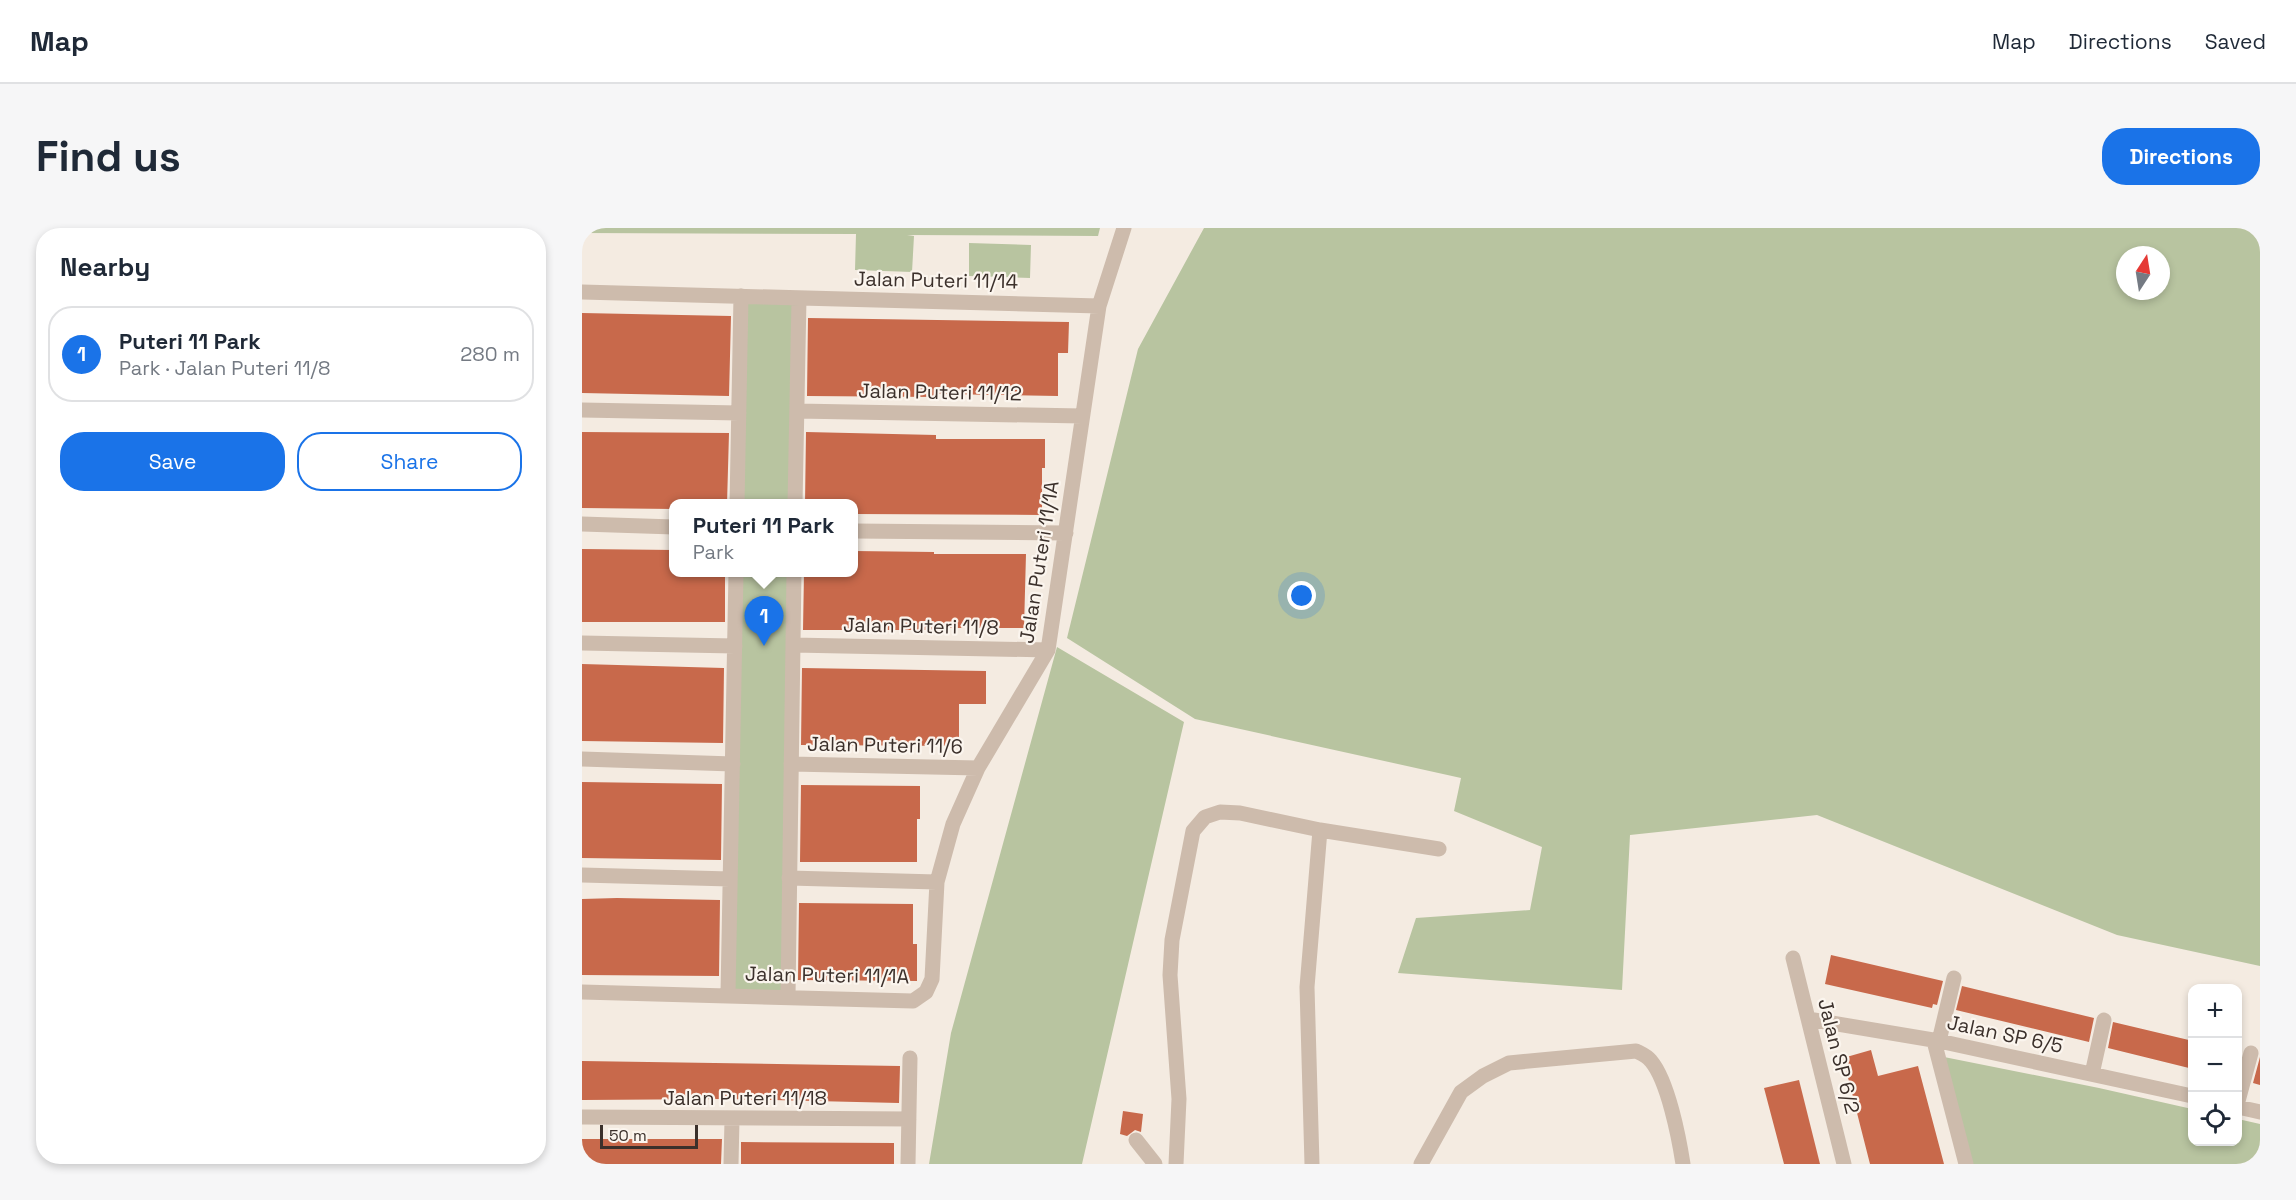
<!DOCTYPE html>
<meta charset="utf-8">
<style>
body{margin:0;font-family:"Space Grotesk",sans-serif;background:#f6f6f7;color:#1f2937}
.controls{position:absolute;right:18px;bottom:18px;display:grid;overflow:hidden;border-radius:12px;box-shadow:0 3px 9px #0003}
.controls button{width:54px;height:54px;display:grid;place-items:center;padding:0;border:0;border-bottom:2px solid #e0e1e3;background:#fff;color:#1f2937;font:30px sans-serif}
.compass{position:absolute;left:1534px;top:18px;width:54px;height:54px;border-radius:50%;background:#fff;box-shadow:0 3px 9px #0003;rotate:12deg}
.scale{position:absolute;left:18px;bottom:15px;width:98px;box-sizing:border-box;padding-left:6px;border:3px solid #3b302b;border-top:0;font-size:16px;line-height:21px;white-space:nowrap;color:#3b302b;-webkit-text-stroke:4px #fbf5ee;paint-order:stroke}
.you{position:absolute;left:720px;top:368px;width:21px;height:21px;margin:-15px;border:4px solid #fff;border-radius:50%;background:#1a73e8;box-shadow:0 0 0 9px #1a73e833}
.badge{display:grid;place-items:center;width:39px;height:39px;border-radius:50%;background:#1a73e8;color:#fff;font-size:20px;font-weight:700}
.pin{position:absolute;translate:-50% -50px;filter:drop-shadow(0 2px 3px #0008)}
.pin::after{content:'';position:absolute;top:32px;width:21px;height:18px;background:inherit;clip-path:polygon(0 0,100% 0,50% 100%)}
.popup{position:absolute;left:87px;top:271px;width:189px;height:78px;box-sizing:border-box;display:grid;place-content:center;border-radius:12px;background:#fff;filter:drop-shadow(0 2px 4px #0005);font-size:20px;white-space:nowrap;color:#747a83}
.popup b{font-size:22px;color:#1f2937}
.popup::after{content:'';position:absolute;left:50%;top:100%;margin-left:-12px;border:12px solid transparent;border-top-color:#fff}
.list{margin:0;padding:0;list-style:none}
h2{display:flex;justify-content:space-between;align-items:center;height:78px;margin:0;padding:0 24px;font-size:26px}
h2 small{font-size:20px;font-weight:400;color:#747a83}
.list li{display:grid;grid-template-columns:39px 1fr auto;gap:18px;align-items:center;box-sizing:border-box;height:96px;margin:0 12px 12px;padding:0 12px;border:2px solid #e0e1e3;border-radius:24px}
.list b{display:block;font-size:22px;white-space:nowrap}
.list p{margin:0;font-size:20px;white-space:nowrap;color:#747a83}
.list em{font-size:20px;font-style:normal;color:#747a83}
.actions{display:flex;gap:12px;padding:18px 24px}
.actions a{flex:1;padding:14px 0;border:2px solid #1a73e8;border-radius:24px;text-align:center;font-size:21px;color:#1a73e8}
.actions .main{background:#1a73e8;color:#fff}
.icon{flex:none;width:33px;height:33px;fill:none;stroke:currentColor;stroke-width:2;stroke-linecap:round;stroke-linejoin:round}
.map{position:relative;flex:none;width:1678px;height:936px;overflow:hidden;border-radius:24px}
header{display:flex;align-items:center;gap:36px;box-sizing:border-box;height:84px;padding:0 30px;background:#fff;border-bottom:2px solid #e0e1e3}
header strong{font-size:28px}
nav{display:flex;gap:33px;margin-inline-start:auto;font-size:21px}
.intro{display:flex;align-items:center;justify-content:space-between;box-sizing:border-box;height:144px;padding:0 36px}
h1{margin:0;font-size:42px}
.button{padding:15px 27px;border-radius:24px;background:#1a73e8;color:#fff;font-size:21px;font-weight:700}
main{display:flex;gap:36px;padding:0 36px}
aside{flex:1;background:#fff;border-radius:24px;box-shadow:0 3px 9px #0003}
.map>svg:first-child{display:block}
</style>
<header>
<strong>Map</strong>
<nav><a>Map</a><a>Directions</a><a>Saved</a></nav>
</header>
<div class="intro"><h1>Find us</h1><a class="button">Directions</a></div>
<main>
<aside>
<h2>Nearby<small></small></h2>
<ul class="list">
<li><span class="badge">1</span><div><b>Puteri 11 Park</b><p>Park · Jalan Puteri 11/8</p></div><em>280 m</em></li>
</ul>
<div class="actions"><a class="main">Save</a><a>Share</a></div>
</aside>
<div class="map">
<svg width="1678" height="936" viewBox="0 0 1678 936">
<rect width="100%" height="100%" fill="#f4ebe1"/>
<!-- green -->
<path fill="#b8c4a0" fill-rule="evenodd" d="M0 0H518L516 8 325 7 332 8 330 44 273 42 274 6 0 5Z
M622 0H1678V738L1535 707 1235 587 1048 607 1040 762 816 745 834 690 948 682 960 619 872 583 879 550 613 491 485 410 556 121ZM1543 27H1579V63H1543Z
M387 15 449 17 448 50 387 48Z
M159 68 217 70 213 275 155 276Z
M154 345H212L206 768 146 766Z
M475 419 602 494 500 936H347L369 805Z
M1357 828 1517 860 1610 881V914H1656V891L1678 896V936H1391Z"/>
<!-- building -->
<path fill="#c8694b" d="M0 85 149 88 147 168 0 165Z
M226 90 487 94 486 125H476V168L355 166V169L225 168Z
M0 204 147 205 145 276H92V281L0 280Z
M224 204 354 207V211H463V240H460V287L272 286V276H223Z
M0 321 92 322V345H143V394H0Z
M272 323 352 324V326H444L442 400H352V402H221L222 345H272Z
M0 436 142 440 141 515 0 513Z
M220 440 404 443V476H377V518L219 517Z
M0 554 140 556 139 632 0 630Z
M219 557 338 558V591H335V634H218Z
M35 670 138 672 137 748 0 747V671Z
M217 675 331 676V716H335V753L216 752Z
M1249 727 1361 753 1355 777 1351 776 1350 780 1243 756Z
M1380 758 1512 790 1507 814 1374 782Z
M1531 794 1611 813V841L1526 820Z
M1289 822 1296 848 1336 838 1362 936H1288L1261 830Z
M1678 829V857L1671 855Z
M0 833 318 838 317 875 144 871 0 872Z
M1217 852 1238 936H1202L1182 860Z
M541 883 561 886 559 904 553 902 545 908 538 906Z
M0 911H140L139 936H0Z
M159 914 312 915V936H159Z"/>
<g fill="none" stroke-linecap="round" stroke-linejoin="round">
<!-- minor -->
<path stroke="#cdbbac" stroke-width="15" d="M0 64 517 78
M0 182 157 185
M215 183 500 188
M155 276 159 68
M213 276 217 70
M0 296 92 299
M272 303 484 305
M0 415 153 418
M211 417 466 422
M0 531 151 536
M209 536 396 540
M0 647 148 651
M207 650 355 654
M1211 730 1262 936
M0 764 331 773 344 764 350 751 355 654 371 596 396 540 466 422 517 78 542 0
M146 766 154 344
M206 768 212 344
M1226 791 1357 813 1610 868
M1352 813 1384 936
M1357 813 1372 750
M1510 846 1522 792
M1656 873 1669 825
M1656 879 1678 884
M0 889 327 891
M554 912 573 936
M149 936 150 892
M326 936 328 830
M594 936 597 871 588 747 590 712 611 603 623 589 638 584 658 585 738 602 857 621
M730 936 725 759 738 602
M839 936 879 864 901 848 927 835 1054 823C1060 826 1065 828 1069 833 1086 853 1097 910 1101 936"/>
</g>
<g text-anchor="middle" stroke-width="4.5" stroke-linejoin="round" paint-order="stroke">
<!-- street labels -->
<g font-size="20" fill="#3b302b" stroke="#fbf5ee">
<text transform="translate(354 52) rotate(1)" y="7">Jalan Puteri 11/14</text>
<text transform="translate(358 164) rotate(1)" y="7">Jalan Puteri 11/12</text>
<text transform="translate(457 334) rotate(-81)" y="7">Jalan Puteri 11/1A</text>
<text transform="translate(339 398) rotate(1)" y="7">Jalan Puteri 11/8</text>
<text transform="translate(303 517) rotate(1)" y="7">Jalan Puteri 11/6</text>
<text transform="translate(245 747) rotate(1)" y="7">Jalan Puteri 11/1A</text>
<text transform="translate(1423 806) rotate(12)" y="7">Jalan SP 6/5</text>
<text transform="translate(1257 828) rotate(76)" y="7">Jalan SP 6/2</text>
<text x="163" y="877">Jalan Puteri 11/18</text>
</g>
</g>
</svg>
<div class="controls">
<button>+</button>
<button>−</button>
<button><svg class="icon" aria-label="locate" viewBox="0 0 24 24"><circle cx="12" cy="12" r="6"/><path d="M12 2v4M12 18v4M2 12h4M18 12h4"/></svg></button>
</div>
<svg class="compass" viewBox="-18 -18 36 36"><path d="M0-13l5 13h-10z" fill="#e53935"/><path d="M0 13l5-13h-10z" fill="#747a83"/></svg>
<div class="scale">50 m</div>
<div class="you"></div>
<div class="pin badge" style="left:182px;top:418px">1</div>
<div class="popup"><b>Puteri 11 Park</b>Park</div>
</div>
</main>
